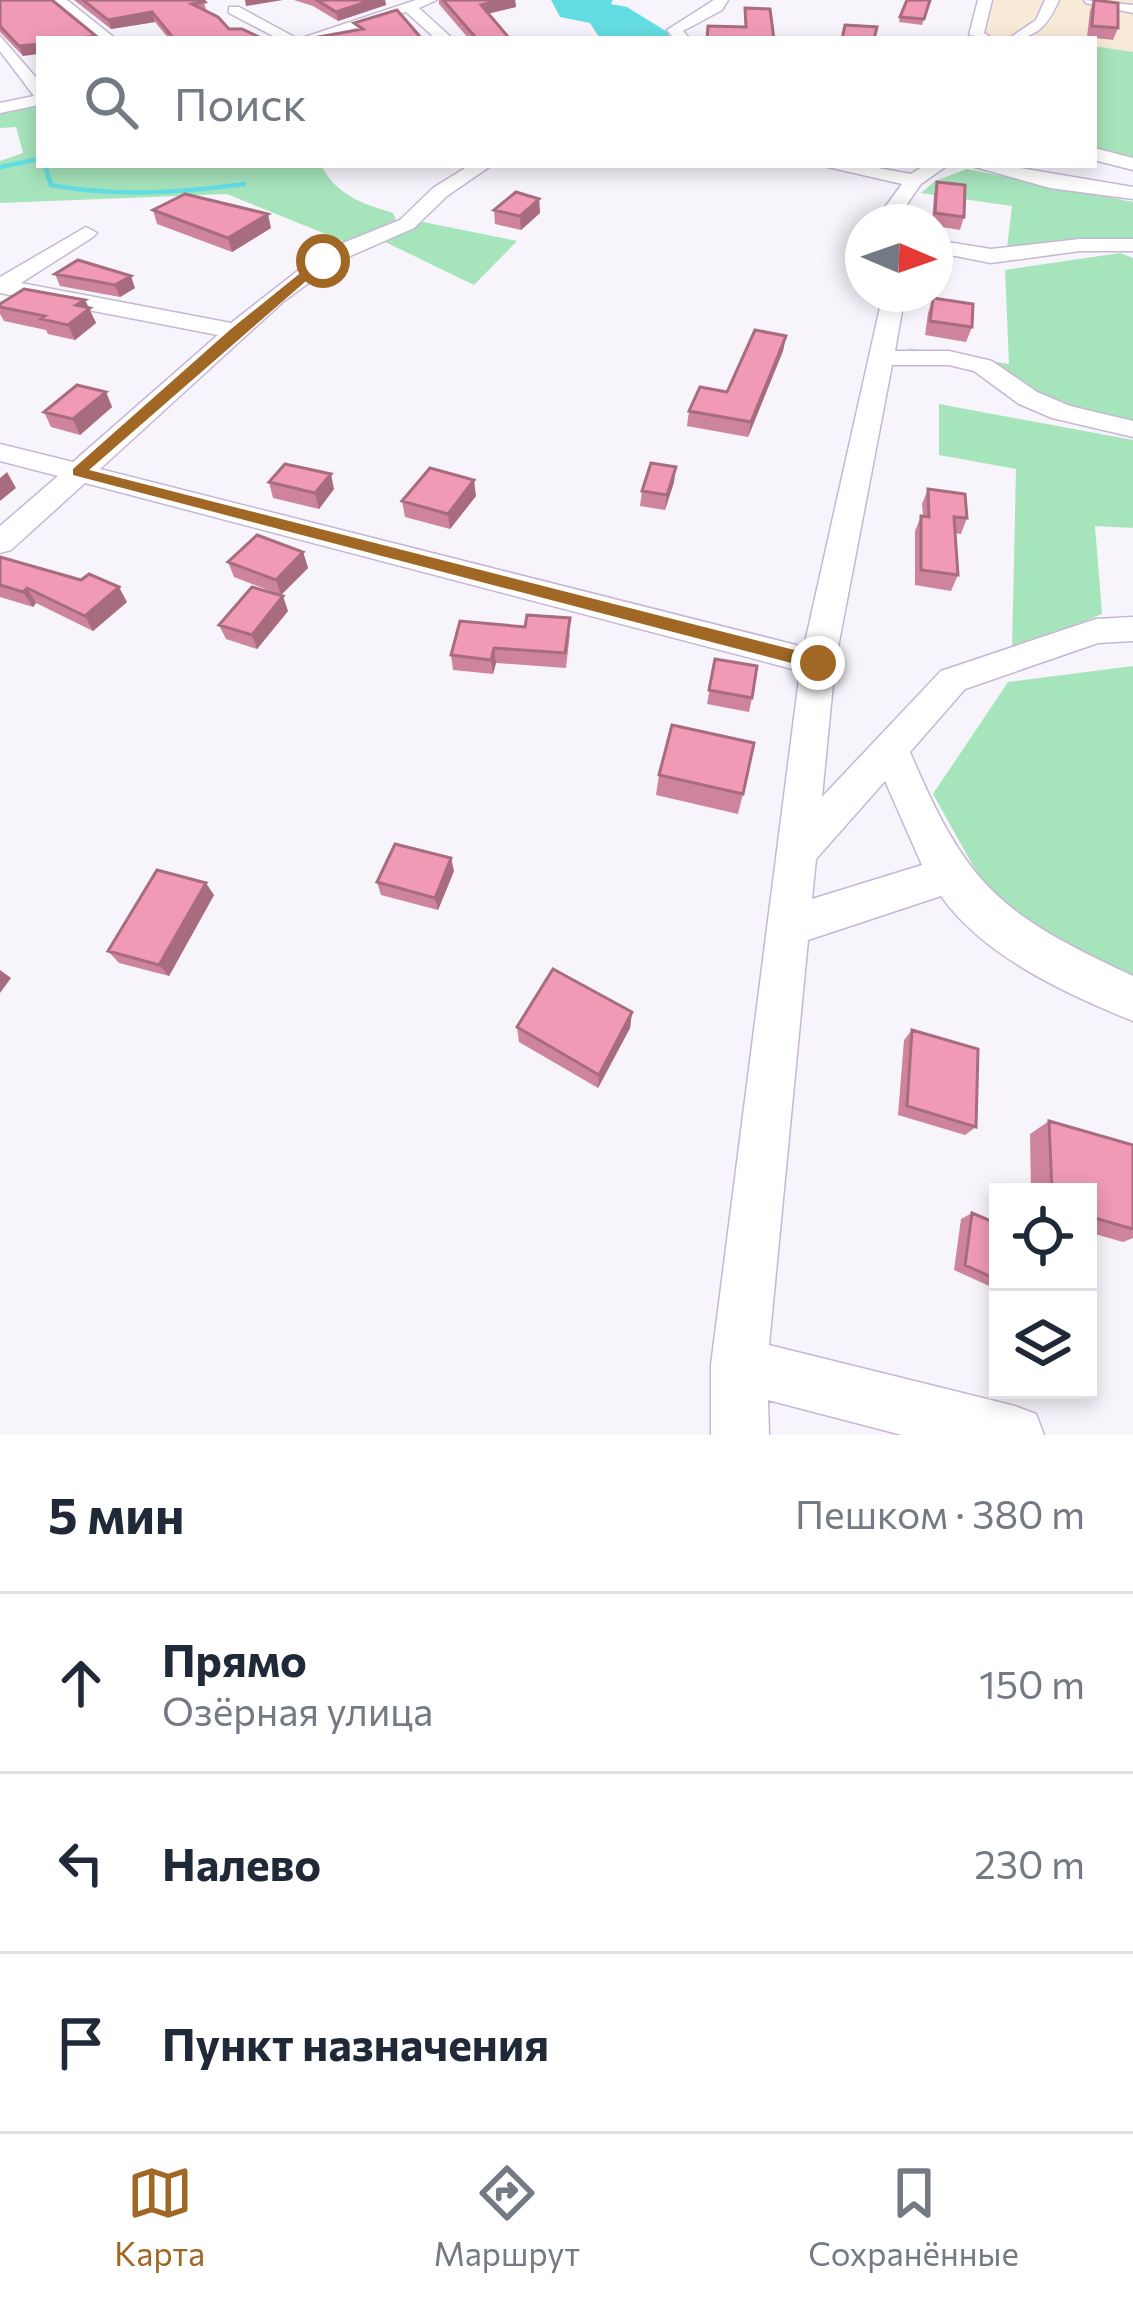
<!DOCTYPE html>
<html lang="ru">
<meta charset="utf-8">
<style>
body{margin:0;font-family:Commissioner,sans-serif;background:#f2f2f3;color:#1f2937}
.controls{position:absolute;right:36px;bottom:36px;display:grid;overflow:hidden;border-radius:0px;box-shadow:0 6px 18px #0003}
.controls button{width:108px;height:108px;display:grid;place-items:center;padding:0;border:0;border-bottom:3px solid #e0e1e3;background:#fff;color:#1f2937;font:60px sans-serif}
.compass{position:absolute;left:845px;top:204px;width:108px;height:108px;border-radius:50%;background:#fff;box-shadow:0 6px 18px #0003;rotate:92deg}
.stop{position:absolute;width:36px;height:36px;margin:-27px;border:9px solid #a06725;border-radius:50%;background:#fff}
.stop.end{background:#a06725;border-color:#fff;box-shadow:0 3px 12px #0008}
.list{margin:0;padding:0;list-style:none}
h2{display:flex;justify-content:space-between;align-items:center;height:156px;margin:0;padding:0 48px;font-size:51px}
h2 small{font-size:39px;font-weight:400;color:#747a83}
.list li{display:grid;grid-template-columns:78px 1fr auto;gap:36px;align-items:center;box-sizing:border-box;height:180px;padding:0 48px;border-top:3px solid #e0e1e3}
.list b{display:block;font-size:45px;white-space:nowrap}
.list p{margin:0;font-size:39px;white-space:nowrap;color:#747a83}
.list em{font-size:39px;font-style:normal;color:#747a83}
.icon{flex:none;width:66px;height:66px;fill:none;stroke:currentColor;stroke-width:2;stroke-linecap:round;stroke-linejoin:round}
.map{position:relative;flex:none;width:1133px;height:1435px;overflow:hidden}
.search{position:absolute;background:#fff;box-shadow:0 6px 18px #0003;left:36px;right:36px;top:36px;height:132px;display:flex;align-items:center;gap:30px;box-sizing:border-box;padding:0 42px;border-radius:0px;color:#747a83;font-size:45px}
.sheet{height:696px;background:#fff}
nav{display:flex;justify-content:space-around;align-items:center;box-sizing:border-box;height:168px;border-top:3px solid #e0e1e3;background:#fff;font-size:33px;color:#747a83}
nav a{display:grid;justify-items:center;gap:6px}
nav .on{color:#a06725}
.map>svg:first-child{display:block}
</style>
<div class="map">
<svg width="1133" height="1435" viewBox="0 0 1133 1435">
<rect width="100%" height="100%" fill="#f7f4fb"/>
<!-- industrial -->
<path fill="#f7ead6" d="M990 0H1049L1031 23 1011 39H991L983 38V31Z
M1061 0H1133V52L1094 46V39L1033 38Z"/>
<!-- green -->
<path fill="#a6e4bc" d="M1094 46 1133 52V161L1094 151Z
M39 102V165H321C336 195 363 204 393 213L396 220 350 244 227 194 0 203V161L23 153 16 127 0 128V110Z
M967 169 1133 202V244L1006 256 1012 206 921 193 935 181Z
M418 221 517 241 474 285 379 239Z
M1120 253 1133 258V431L1063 417 1000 374 924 358 908 348 1009 364 1005 270Z
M939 404 1133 440V528L1095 526 1102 614 1012 652 1016 469 939 455Z
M1133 666V985L991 898 933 794 1008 682Z"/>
<!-- water -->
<path fill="#64dde2" d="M551 0H613L611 4 627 7 669 33 668 39 599 37 590 23 560 17Z"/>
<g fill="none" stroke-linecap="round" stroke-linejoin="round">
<!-- stream -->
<path stroke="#64dde2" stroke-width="4.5" d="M45 165 51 185C116 197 179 193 244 184
M0 167 39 159"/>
<!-- minor casing -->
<g stroke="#c6b7d6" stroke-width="3">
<path id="minor" d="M51 0H67L116 39H99Z
M416 0H437L419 8 453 39H436L406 12 322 39H299Z
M714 0H728L722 10 683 31 690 39H674L667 30Z
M978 0H992L984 33 993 39 969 35Z
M1045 0H1059C1048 25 1037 39 1008 39L1036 20Z
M1084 0 1133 5V13L1086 3Z
M229 7H239L298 39H279L229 13Z
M0 36 39 81V105L0 113V103L34 96 0 51Z
M1094 148 1133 158V170L1094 160Z
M470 165H492L447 196 414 228 339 261 284 301 100 469 804 647 883 294H905L895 351H949L992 361 1037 392 1070 406 1133 421V437L1052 418 1019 404 974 371 949 365H892L835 663 822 797 941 671 1096 619 1133 617V641L1098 643 965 689 910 752C967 887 1000 914 1133 976V1021C1066 994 983 956 941 896L808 940 769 1345 1015 1406 1036 1414 1044 1435H902L768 1400 769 1435H711V1365L800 671 85 483 11 550 0 553V526L58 476 0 461V444L73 462 218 335 0 293V277L86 227 97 233 93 237 21 283 231 323 323 251 400 220 433 188ZM885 781 922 865 812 899 816 859Z
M819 165H861L911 174 925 165H948L921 184 903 210 904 222H884L883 210 902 184Z
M968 165H1002L1133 187V199L1050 188Z
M1080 239H1133V251H1080L991 263 935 252V240L991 249Z"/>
</g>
<!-- minor -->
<use href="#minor" fill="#fff" fill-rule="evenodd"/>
</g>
<!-- wall -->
<path fill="#ce849c" d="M0 0H52L23 56 0 32Z
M74 0H203L207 12 229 29 263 39H169L155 22 111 29Z
M294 0H385L386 5 338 21 313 6Z
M439 0H515L516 7 488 14 510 39H469L439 4Z
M1094 0 1118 28 1113 40 1087 37 1090 11Z
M928 8 922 25 899 22 900 17Z
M937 182 964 217 960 230 935 226V222H932L934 195Z
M539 199 540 213 521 230 495 224 494 210Z
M153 210 271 228 232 252 157 224Z
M55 274 135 288 120 297 60 286Z
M933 298 972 327 966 342 925 335 928 313Z
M85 300 96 323 75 340 48 334 46 330 4 321 0 314V304Z
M786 336 783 351 748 437 687 426 689 411 727 392Z
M106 392 112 407 80 435 51 427 44 412Z
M269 482 334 489 319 509 273 498Z
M674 482 665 510 640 506 642 491Z
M928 489 967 518 961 534 955 533 958 575 951 591 915 585V531L921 516H923L922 504Z
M476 496 450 529 405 517 402 501Z
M303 552 308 568 281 595 234 577 228 562Z
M0 557 127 602 93 631 36 603 33 607 0 597Z
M288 611 257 649 226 639 219 625Z
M570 633 566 668 496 663 493 674 453 670 451 655Z
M715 659 752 698 749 712 707 704Z
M659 775 743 794 738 814 656 795Z
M454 871 438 910 381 895 377 882Z
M214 895 169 976 119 963 108 951Z
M632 1012 630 1028 598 1088 519 1042 517 1027Z
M912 1030 976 1127 965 1135 898 1115 904 1040Z
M1049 1121 1133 1145V1238L1123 1242 1088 1232V1192H1031L1030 1134Z
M972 1213 998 1224V1290L954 1270 961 1219Z"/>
<!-- shaded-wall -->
<path fill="#a86c7f" d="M245 0H283L246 6Z
M372 0H385L386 5 338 21 336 12Z
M503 0H515L516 7 481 15V5Z
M152 12 155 22 111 29 108 20Z
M39 44V54L23 56 19 46Z
M539 199 540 213 521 230 520 216Z
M268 214 271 228 232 252 228 238Z
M131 276 135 288 120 297 115 285Z
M85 300 96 323 75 340 68 325 76 305Z
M786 336 783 351 748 437 751 422Z
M106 392 112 407 80 435 73 419Z
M676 467 674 482 665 510 667 495Z
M7 472 16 488 0 501V478Z
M331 474 334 489 319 509 315 493Z
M474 480 476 496 450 529 448 514Z
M303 552 308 568 281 595 276 580Z
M119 587 127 602 93 631 85 616Z
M27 588 36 603 33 607 23 592Z
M283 596 288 611 257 649 252 635Z
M494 648 496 663 493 674 491 660Z
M451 858 454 871 438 910 435 898Z
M206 883 214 895 169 976 159 965Z
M0 970 11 978 0 993Z
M632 1012 630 1028 598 1088 599 1075Z"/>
<!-- building -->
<path fill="#f09ab5" stroke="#a86c7f" stroke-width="3" d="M0 0H52L96 36 72 39H39V44L19 46 0 26Z
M83 0H203L205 2 192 4 218 17 229 29H242L263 39H174L152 12 108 20Z
M317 0H372L336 12Z
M443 0H503L481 5 510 39H477Z
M907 0H930L924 19 900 17Z
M1094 0 1118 3V28L1092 26Z
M745 8 770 9 774 39H707L708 26 746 27Z
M397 10 422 39 313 38 363 29 354 23Z
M845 25 877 27 874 39H842Z
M937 182 965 185 964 217 935 213Z
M516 192 539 199 520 216 494 210Z
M185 194 268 214 228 238 153 210Z
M78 260 131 276 115 285 55 274Z
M24 289 85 300 76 305 90 308 68 325 41 319 45 316 0 307V304Z
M933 298 973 304 972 327 930 321Z
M755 330 786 336 751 422 689 411 700 387 727 392Z
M77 385 106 392 73 419 44 412Z
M651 463 676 467 667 495 642 491Z
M285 464 331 474 315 493 269 482Z
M430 468 474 480 448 514 402 501Z
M928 489 965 494 967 518 954 517 958 575 921 570V516L929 517Z
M257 535 303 552 276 580 228 562Z
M0 557 81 580 89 574 119 587 85 616 27 588 23 592 0 585Z
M252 587 283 596 252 635 219 625Z
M527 615 570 618 565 653 494 648 491 660 451 655 460 621 525 627Z
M715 659 757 666 752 698 709 690Z
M672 725 754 743 743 794 659 775Z
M395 844 451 858 435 898 377 882Z
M157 870 206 883 159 965 108 951Z
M553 969 632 1012 599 1075 517 1027Z
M912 1030 978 1049 976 1127 907 1106Z
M1049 1121 1133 1145V1229L1088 1216V1192H1052Z
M972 1213 998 1224V1280L965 1265Z"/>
<!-- route -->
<path fill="#a06725" d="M319 258 329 261 89 470 818 656 827 663 825 668 818 670 73 475V469L231 329Z"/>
</svg>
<div class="controls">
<button><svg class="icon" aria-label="locate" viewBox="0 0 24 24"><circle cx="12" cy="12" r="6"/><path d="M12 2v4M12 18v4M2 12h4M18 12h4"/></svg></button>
<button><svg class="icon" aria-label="layers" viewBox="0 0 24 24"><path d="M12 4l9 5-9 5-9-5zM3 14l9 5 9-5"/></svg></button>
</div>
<svg class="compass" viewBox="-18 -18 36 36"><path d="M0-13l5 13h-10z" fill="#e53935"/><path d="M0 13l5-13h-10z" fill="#747a83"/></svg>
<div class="stop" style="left:323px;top:261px"></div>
<div class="stop end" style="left:818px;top:663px"></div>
<div class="search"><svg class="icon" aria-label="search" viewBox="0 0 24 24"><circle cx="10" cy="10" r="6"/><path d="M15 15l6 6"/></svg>Поиск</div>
</div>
<section class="sheet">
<h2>5 мин<small>Пешком · 380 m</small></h2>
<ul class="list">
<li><svg class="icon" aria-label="ahead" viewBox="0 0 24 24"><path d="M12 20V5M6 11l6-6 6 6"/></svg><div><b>Прямо</b><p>Озёрная улица</p></div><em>150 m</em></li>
<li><svg class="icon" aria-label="left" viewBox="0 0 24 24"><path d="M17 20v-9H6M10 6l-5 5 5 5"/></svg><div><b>Налево</b></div><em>230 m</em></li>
<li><svg class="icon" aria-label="arrive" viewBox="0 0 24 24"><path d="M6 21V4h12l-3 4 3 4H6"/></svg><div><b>Пункт назначения</b></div></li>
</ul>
</section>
<nav>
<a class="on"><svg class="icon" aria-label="map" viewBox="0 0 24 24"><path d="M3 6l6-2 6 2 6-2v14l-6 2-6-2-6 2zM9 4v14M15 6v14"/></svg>Карта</a>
<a><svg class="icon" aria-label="directions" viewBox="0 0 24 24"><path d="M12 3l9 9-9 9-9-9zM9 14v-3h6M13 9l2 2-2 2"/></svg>Маршрут</a>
<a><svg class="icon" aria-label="saved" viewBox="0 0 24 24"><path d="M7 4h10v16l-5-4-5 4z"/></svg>Сохранённые</a>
</nav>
